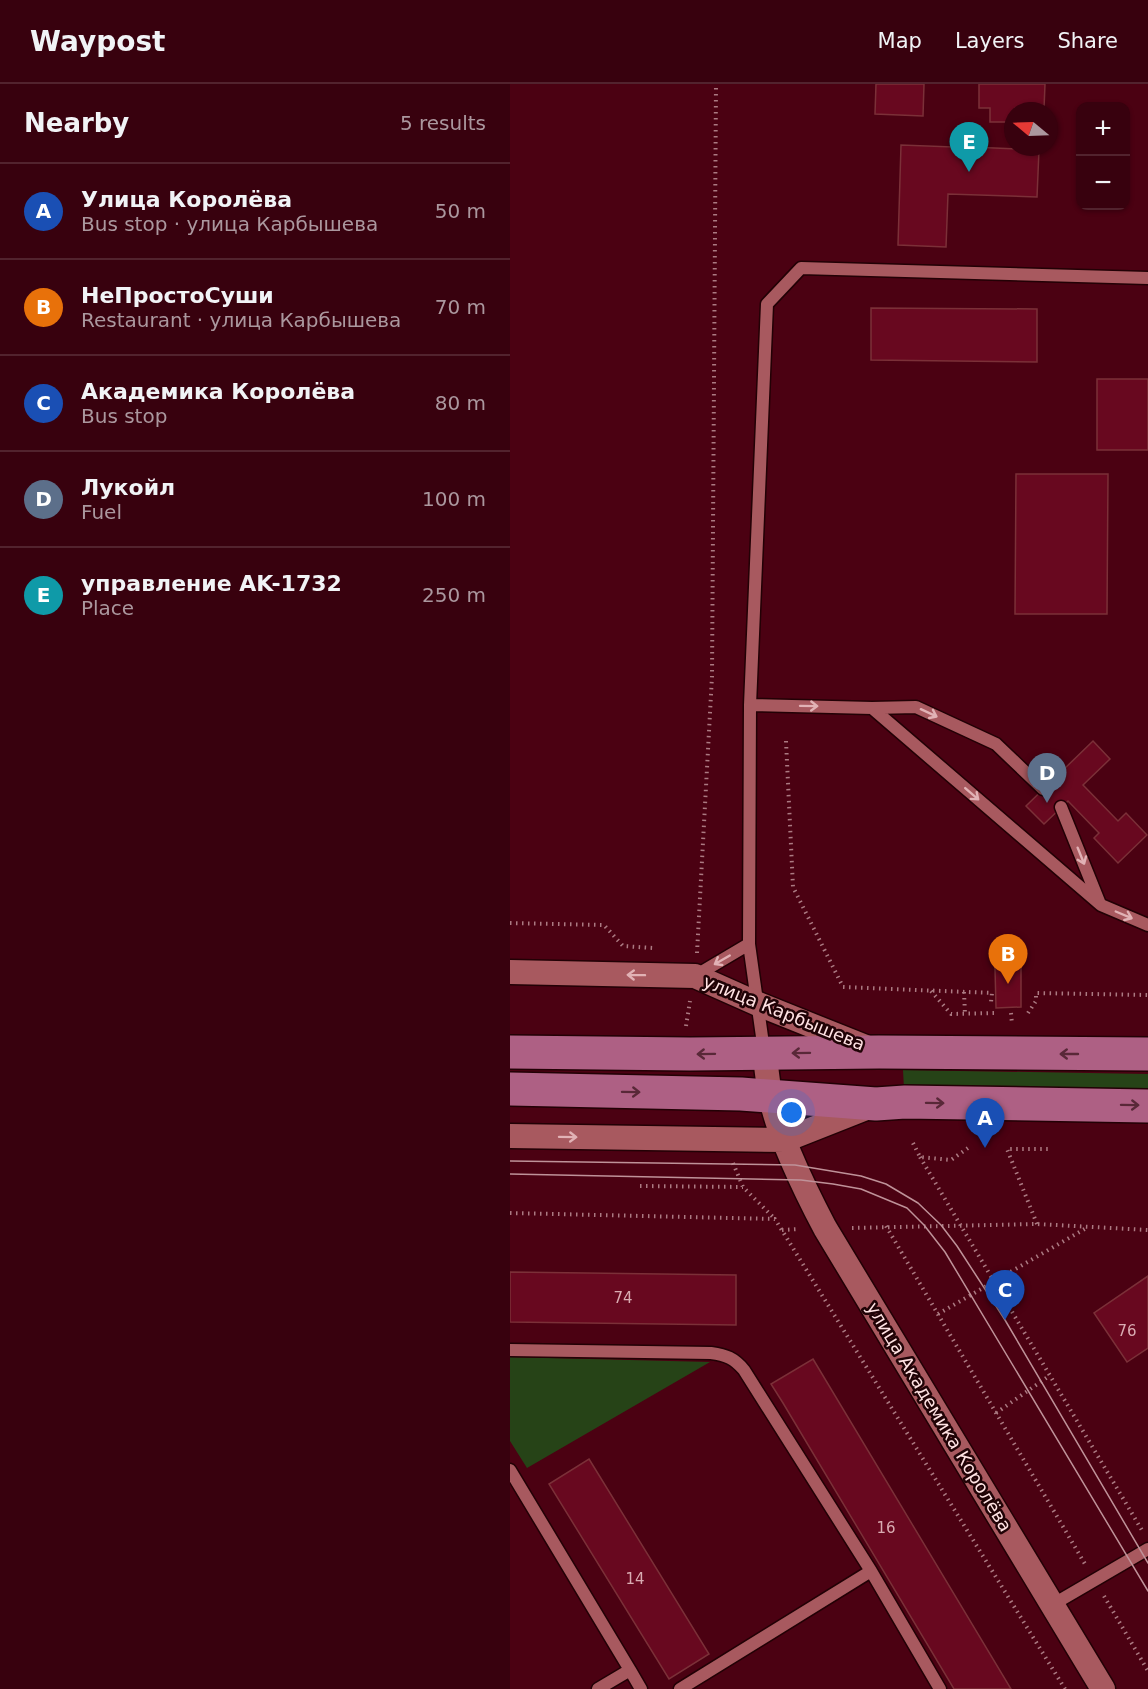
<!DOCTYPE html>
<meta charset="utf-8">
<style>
body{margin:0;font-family:"DejaVu Sans",sans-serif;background:#43101c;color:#f1f3f6}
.controls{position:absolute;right:18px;top:18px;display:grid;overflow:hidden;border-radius:12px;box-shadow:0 2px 4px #0004}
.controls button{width:54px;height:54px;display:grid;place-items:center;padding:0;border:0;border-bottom:2px solid #52232e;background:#38010e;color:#f1f3f6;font:30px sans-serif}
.compass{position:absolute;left:494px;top:18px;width:54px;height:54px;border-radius:50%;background:#38010e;box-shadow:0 2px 4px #0004;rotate:289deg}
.you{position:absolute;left:282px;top:1029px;width:21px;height:21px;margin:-15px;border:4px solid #fff;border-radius:50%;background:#1a73e8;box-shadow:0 0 0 9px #1a73e833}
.badge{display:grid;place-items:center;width:39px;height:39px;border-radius:50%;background:#52cdce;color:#fff;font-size:20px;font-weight:700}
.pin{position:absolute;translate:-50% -50px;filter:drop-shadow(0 2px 3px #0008)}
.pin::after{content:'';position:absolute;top:32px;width:21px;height:18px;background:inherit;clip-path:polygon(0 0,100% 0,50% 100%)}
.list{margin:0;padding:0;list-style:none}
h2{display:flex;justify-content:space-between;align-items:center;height:78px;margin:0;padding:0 24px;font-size:26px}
h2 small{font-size:20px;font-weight:400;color:#ab979e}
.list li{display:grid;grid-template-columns:39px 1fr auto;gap:18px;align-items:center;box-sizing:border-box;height:96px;padding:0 24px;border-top:2px solid #52232e}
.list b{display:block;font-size:22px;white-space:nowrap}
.list p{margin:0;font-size:20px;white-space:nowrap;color:#ab979e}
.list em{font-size:20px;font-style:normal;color:#ab979e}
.map{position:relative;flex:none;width:638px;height:1605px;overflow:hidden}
header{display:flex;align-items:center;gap:36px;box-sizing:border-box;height:84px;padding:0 30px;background:#38010e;border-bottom:2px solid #52232e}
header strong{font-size:28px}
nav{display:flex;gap:33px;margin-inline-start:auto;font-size:21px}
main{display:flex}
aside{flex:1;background:#38010e}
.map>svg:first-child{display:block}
</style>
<header>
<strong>Waypost</strong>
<nav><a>Map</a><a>Layers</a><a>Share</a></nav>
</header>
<main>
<aside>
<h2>Nearby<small>5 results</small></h2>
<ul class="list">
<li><span class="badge" style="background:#1a4fb4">A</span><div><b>Улица Королёва</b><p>Bus stop · улица Карбышева</p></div><em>50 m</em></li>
<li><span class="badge" style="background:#e8710a">B</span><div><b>НеПростоСуши</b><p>Restaurant · улица Карбышева</p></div><em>70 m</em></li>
<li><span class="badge" style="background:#1a4fb4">C</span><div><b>Академика Королёва</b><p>Bus stop</p></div><em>80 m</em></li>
<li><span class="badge" style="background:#5c6f8a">D</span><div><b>Лукойл</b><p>Fuel</p></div><em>100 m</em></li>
<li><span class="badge" style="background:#0f9aa8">E</span><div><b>управление AK-1732</b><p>Place</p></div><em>250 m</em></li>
</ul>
</aside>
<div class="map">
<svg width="638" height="1605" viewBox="0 0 638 1605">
<rect width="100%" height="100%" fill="#4b0112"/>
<!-- green -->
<path fill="#264317" d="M393 986 638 990V1007L394 1005Z
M0 1273 200 1278 17 1384 0 1357Z"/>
<!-- building -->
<path fill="#68081f" stroke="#7b3038" stroke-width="1.5" d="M366 0H414L413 32 365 30Z
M469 0H535L534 25 505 24 503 38H480V24H469Z
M443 52 462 53 461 63 529 66 527 113 438 110 436 163 388 161 391 61 443 63Z
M361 224 527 225V278L361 276Z
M587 295H638V366H587Z
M506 390H598L597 530H505Z
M583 657 600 675 573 701 608 737 616 729 637 751 608 779 584 754 589 749 558 717 534 740 516 722Z
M511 883V923L486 924 485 884Z
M0 1188 226 1191V1241L0 1238Z
M638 1192V1264L617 1278 584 1229Z
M303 1275 501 1605H444L273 1319 261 1300Z
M79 1375 199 1570 159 1595 39 1400Z"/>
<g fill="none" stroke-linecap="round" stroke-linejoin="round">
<!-- lane casing -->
<g stroke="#220105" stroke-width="15">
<path id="lane" d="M240 621 362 624 591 821 638 841
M362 624 406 623 486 660 533 705
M551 723 590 820
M185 892 239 860
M254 967 239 860 240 621 257 220 291 184 638 194
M0 1266 201 1269C216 1271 224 1274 234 1286L361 1487 430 1605
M0 1386 120 1586
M542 1521 638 1465
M88 1605 120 1586 131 1605
M170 1605 361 1487"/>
</g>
<!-- street casing -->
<g stroke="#220105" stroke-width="27">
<path id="street" d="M0 888 185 892 248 920 358 964
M255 970C256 984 258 998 260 1011 269 1053 295 1106 315 1144L593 1605
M0 1052 275 1056 361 1022"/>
</g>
<!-- secondary casing -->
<g stroke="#220105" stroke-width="36">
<path id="secondary" d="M0 968 180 970 369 968 638 970
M0 1005 231 1010 366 1020 395 1018 638 1022"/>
</g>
<!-- path -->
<path stroke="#ab7a82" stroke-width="4" stroke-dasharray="1.5 4.5" stroke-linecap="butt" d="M276 657 283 803 333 903 482 909 481 918
M0 839 94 841 113 862 143 864
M187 869 202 592 206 0
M421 907 441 930 486 929
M454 908 455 930
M501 929 502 940
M518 929 526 917V909L638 911
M176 942 180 917
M474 1047 475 1064
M403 1059 410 1073 441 1076 458 1064
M410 1073 633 1448
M223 1079 233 1103 264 1134
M130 1102 233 1103
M0 1129 265 1135 555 1605
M527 1140 497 1065H541
M376 1142 575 1480
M342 1144 527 1140 638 1146
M272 1146 289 1145
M428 1230 578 1143
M486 1329 539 1292
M594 1512 638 1587"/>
<!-- lane -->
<use href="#lane" stroke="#a8595f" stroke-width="12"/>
<!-- street -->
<use href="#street" stroke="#a8595f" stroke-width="24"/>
<!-- secondary -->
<use href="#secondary" stroke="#ae6084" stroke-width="33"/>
<!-- tram -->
<path stroke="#bf9299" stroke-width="1.5" d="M0 1077 285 1081 351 1092 376 1100 408 1119 431 1141 447 1162 495 1236 638 1479
M0 1090 291 1096 323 1100 351 1105 397 1124 414 1141 435 1168 638 1507"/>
</g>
<!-- one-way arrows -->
<defs><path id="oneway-shaft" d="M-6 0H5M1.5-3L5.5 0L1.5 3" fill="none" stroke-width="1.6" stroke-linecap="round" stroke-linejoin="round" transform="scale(1.5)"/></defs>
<g stroke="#e1b2b5">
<use href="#oneway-shaft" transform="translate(299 622) rotate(1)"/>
<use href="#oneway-shaft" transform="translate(419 629) rotate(25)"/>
<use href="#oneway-shaft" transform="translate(462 710) rotate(41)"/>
<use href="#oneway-shaft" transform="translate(571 772) rotate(68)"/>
<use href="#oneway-shaft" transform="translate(614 831) rotate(23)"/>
<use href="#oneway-shaft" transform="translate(212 876) rotate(150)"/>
<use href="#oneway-shaft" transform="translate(126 891) rotate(-179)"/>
<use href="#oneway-shaft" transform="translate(58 1053) rotate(1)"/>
</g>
<g stroke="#592838">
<use href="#oneway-shaft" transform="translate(291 969) rotate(179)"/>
<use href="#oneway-shaft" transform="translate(196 970) rotate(179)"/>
<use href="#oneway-shaft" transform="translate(559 970) rotate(-180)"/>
<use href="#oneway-shaft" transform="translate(121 1008) rotate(1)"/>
<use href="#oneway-shaft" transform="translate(425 1019) rotate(1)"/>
<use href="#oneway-shaft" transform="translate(620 1021) rotate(1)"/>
</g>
<g text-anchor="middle" stroke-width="5" stroke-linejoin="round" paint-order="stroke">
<!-- number labels -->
<g font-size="15" fill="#d9acb2">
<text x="113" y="1219">74</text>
<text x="617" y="1252">76</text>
<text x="376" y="1449">16</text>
<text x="125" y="1500">14</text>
</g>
<!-- street labels -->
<g font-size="18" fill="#ffe2e3" stroke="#200306">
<text transform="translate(274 929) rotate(22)" y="6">улица Карбышева</text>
<text transform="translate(429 1333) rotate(59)" y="6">улица Академика Королёва</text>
</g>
</g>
</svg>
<div class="controls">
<button>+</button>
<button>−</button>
</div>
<svg class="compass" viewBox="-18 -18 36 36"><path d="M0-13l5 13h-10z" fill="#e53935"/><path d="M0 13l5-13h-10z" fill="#ab979e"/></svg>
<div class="you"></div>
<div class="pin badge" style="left:475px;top:1064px;background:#1a4fb4">A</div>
<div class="pin badge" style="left:498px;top:900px;background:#e8710a">B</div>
<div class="pin badge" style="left:495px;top:1236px;background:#1a4fb4">C</div>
<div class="pin badge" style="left:537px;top:719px;background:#5c6f8a">D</div>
<div class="pin badge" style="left:459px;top:88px;background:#0f9aa8">E</div>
</div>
</main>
